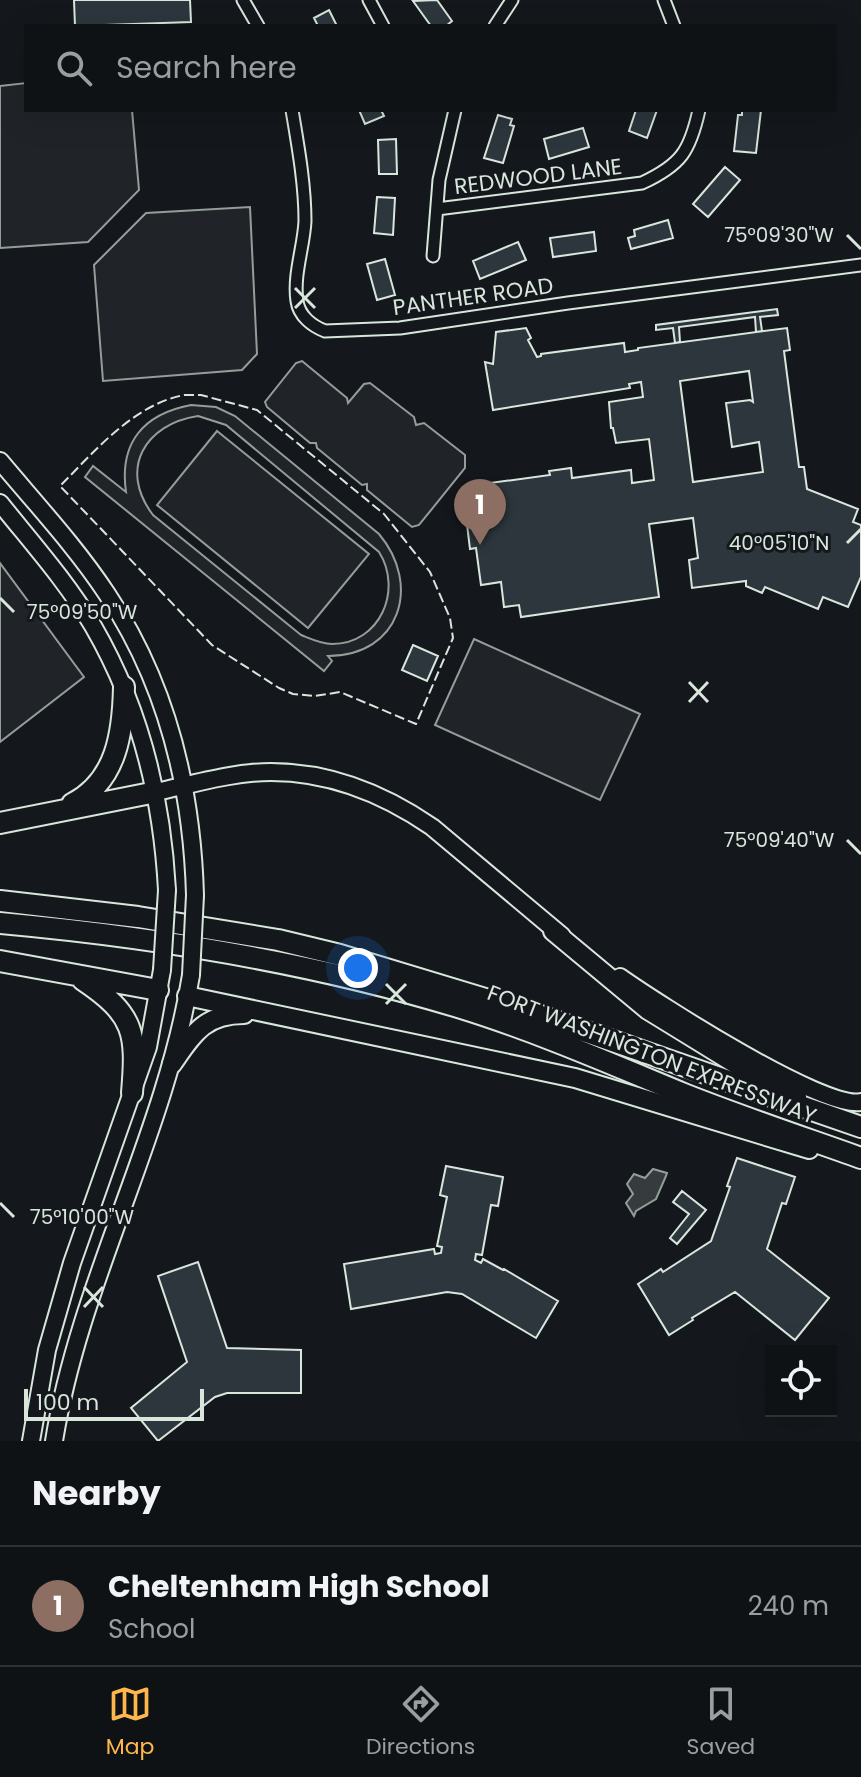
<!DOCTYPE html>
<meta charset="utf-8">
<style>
body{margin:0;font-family:Poppins,sans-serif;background:#181b1e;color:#f1f3f6}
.controls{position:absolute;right:24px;bottom:24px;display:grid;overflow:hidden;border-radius:0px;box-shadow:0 8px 32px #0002}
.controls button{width:72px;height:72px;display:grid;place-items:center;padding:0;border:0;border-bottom:2px solid #2f3234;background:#0f1215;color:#f1f3f6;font:40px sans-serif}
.scale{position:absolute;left:24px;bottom:20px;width:180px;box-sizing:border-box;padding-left:8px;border:4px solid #d8e6dc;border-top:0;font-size:22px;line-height:28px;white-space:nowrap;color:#d8e6dc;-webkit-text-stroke:6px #14181c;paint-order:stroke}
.you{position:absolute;left:358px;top:968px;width:28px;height:28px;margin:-20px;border:6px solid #fff;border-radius:50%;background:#1a73e8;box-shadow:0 0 0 12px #1a73e833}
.badge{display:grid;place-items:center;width:52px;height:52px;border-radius:50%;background:#ffb74d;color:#fff;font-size:26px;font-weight:700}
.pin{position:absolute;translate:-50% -66px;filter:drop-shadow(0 2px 4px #0008)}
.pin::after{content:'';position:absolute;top:42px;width:28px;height:24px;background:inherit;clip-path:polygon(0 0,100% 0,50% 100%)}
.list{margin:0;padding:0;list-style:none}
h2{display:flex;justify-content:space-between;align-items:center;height:104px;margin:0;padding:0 32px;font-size:34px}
h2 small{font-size:26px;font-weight:400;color:#9b9ea0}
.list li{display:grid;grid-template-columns:52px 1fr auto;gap:24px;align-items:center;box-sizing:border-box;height:120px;padding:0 32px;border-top:2px solid #2f3234}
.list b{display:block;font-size:30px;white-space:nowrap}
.list p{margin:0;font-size:26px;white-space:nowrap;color:#9b9ea0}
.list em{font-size:26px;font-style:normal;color:#9b9ea0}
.icon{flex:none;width:44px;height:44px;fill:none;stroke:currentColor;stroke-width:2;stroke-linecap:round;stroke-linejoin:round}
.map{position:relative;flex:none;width:861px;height:1441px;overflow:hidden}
.search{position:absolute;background:#0f1215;box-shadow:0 8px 32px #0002;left:24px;right:24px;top:24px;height:88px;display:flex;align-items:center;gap:20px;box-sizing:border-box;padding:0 28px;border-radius:0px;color:#9b9ea0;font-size:30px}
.sheet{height:224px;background:#0f1215}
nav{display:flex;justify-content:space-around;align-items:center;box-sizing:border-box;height:112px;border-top:2px solid #2f3234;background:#0f1215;font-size:22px;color:#9b9ea0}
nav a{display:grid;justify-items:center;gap:4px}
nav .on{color:#ffb74d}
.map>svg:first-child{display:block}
</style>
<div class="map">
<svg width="861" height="1441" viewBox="0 0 861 1441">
<rect width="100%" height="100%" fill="#14181c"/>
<!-- green -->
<path fill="#202428" stroke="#939e99" stroke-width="2" fill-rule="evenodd" d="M26 83V110H132L139 190 88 242 0 248V86Z
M250 207 257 354 242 370 103 381 94 265 146 213Z
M302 361 347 398 348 403 364 384 370 383 414 417 416 425 424 423 465 455V468L419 525 412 527 367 490V484L362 485 317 448 316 443H310L267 407 265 402 296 363Z
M191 405 216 407 235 416 379 534C422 585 400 656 328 656L332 661 324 671 85 477 93 466 126 492C119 443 143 414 191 405ZM198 416 226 425 379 552C403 590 380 644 332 644 321 644 311 639 301 635L153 515C118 469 145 424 198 416Z
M217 431 369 554 308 628 157 505Z
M0 563 84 677 0 742Z
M474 639 640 714 600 800 435 725Z"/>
<!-- water -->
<path fill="#363b3e" stroke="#939e99" stroke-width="2" d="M653 1169 667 1173 666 1176 656 1199 636 1211 634 1216 626 1203 633 1194 627 1184 634 1174 645 1178Z"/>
<!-- building -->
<path fill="#2c363c" stroke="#d8e6dc" stroke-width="2" fill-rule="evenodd" d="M74 0H190L191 22 75 26Z
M437 0 452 21 446 26H431L413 1Z
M329 10 337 26H318L314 18Z
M359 110H381L384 116 365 124Z
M636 110H657L647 138 629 131Z
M742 110H761L756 153 734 151 738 115H742Z
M498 115 512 119 510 125 514 126 503 163 484 158Z
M583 128 589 147 549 159 544 139Z
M396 139 397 174H379L378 140Z
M725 167 740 180 708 217 693 204Z
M377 197 395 198 393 235 374 233Z
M668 220 673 238 631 249 628 238 635 236 634 230Z
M594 232 596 251 553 257 550 238Z
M518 242 526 260 480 279 473 261Z
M385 259 395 295 377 300 367 264Z
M777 309 778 315 760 317 762 331 756 332 755 317 679 327 680 342 675 343 673 328 656 330V325Z
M526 328 531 338 528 340 537 357 541 356V354L624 343 625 352 638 350V348L787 328 790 350 784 351 799 467H804L807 489 858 509 853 522 861 525V577L848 607 823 597 818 609 765 587 762 593 746 586V581L692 588 689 560 698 558 693 518 649 524 659 597 521 617 519 605 504 607 501 582 481 585 476 548 470 549 466 516 472 515 468 486 550 475 549 471 571 468 572 478 631 470 632 483 654 480 649 439 616 443 613 428H611L609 402 643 397 641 382 629 384 630 388 493 410 485 362 493 364 496 332ZM749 371 753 402 750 400 726 403 732 447 759 442 763 472 693 482 680 381Z
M413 645 438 656 427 681 402 670Z
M737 1158 795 1177 786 1204 782 1203 767 1249 829 1298 795 1340 735 1292 692 1318 693 1320 669 1335 638 1284 661 1269 663 1272 711 1241 730 1187 727 1186Z
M446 1166 503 1177 498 1206 491 1205 482 1255 476 1254 475 1260 481 1263 483 1259 503 1270 504 1269 558 1301 536 1338 462 1294 447 1292 351 1309 344 1264 434 1249 435 1254 441 1253 442 1247 437 1246 447 1197 440 1195Z
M682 1191 706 1210 677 1244 670 1238 689 1214 673 1202Z
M198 1262 227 1348 301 1350V1393H227L215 1397 158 1441 131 1408 187 1362 158 1276Z"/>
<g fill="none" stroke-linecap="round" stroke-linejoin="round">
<!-- minor casing -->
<g stroke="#d8e6dc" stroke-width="15">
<path id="minor" d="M243 0 258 26
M369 0 383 26
M664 0 674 26
M495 26 512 0
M292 110C298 146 305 184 305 221 304 246 293 275 297 301 299 316 312 326 325 331L400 328 568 303 861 265
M437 209 642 183C681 165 690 151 699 110
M433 256 439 180 455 110"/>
</g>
<!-- secondary casing -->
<g stroke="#d8e6dc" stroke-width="20">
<path id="secondary" d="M0 461C36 504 76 547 107 594 167 684 192 789 195 895
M0 503C32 543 67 582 93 626 140 707 162 797 167 890
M156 792C193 784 233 772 271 772 330 772 384 794 432 827L562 936
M620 977C657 1003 823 1110 861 1102
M31 1441 47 1350 72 1263 148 1047 162 970
M54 1441C80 1280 165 1136 191 975"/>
</g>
<!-- trunk casing -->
<g stroke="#d8e6dc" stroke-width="22">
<path id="trunk" d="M553 931 648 1010 744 1069 797 1097
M187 996 575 1078 809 1149
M172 1064C193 1034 204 1014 244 1014"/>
</g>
<!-- motorway casing -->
<g stroke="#d8e6dc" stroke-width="24">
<path id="motorway" d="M72 804C117 781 123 732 124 687
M0 823 156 792
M0 901 138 917 278 940 340 955 535 1014 861 1127
M0 923C155 937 309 962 458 1007 536 1031 609 1063 684 1094 742 1117 802 1137 861 1158
M0 961 158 990
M83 980C135 1015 137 1033 132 1093"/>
</g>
<!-- minor -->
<use href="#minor" stroke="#14181c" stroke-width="11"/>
<!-- secondary -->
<use href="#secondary" stroke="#14181c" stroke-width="16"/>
<!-- trunk -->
<use href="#trunk" stroke="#14181c" stroke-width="18"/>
<!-- motorway -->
<use href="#motorway" stroke="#14181c" stroke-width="20"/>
<!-- secondary-bridge casing -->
<g stroke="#d8e6dc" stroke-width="20" stroke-linecap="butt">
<path id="secondary-bridge" d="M162 970 167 890
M191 975 195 895"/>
</g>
<!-- secondary-bridge -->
<use href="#secondary-bridge" stroke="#14181c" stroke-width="16"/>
<!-- fence -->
<path stroke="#d8e6dc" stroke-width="2" stroke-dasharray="10 4" stroke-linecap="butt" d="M184 395H201L257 410 384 514 430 572 450 618 453 638 416 724 340 692 315 696 293 694 279 688 212 645 60 486C95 451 133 405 184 395Z"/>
</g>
<!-- ticks -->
<path fill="none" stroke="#d8e6dc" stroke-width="3" d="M847 235 861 249M295 288 315 308M295 308 315 288M847 543 861 529M0 598 14 612M689 682 708 702M689 702 708 682M847 840 861 854M386 984 406 1004M386 1004 406 984M0 1203 14 1217M84 1287 103 1307M84 1307 103 1287"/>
<g text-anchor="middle" stroke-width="6" stroke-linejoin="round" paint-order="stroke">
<!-- street labels -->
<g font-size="22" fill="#d8e6dc" stroke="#14181c">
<text transform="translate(538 176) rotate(-7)" y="8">REDWOOD LANE</text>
<text transform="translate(473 296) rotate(-8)" y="8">PANTHER ROAD</text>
<text transform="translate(652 1054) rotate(21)" y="8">FORT WASHINGTON EXPRESSWAY</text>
</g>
</g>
<g font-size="20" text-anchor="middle" fill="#d8e6dc" stroke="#14181c" stroke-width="6" stroke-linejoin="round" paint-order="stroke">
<text x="779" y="242">75°09'30"W</text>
<text x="779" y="550">40°05'10"N</text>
<text x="82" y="619">75°09'50"W</text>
<text x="779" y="847">75°09'40"W</text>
<text x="82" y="1224">75°10'00"W</text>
</g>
</svg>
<div class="controls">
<button><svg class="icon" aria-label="locate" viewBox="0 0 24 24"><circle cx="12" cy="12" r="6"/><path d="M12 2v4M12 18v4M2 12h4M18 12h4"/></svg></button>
</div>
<div class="scale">100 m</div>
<div class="you"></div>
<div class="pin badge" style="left:480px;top:545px;background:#8d6e63">1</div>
<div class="search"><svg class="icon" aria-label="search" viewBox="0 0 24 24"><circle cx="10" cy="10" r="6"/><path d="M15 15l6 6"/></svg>Search here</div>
</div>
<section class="sheet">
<h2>Nearby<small></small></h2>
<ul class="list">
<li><span class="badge" style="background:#8d6e63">1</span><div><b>Cheltenham High School</b><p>School</p></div><em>240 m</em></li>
</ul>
</section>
<nav>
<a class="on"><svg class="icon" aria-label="map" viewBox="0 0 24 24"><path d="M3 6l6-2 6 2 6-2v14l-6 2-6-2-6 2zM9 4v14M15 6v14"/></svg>Map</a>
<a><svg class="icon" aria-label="directions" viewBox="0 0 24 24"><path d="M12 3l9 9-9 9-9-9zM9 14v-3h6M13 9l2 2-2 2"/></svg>Directions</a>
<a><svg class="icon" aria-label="saved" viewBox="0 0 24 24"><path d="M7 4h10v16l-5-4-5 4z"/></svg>Saved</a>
</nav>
